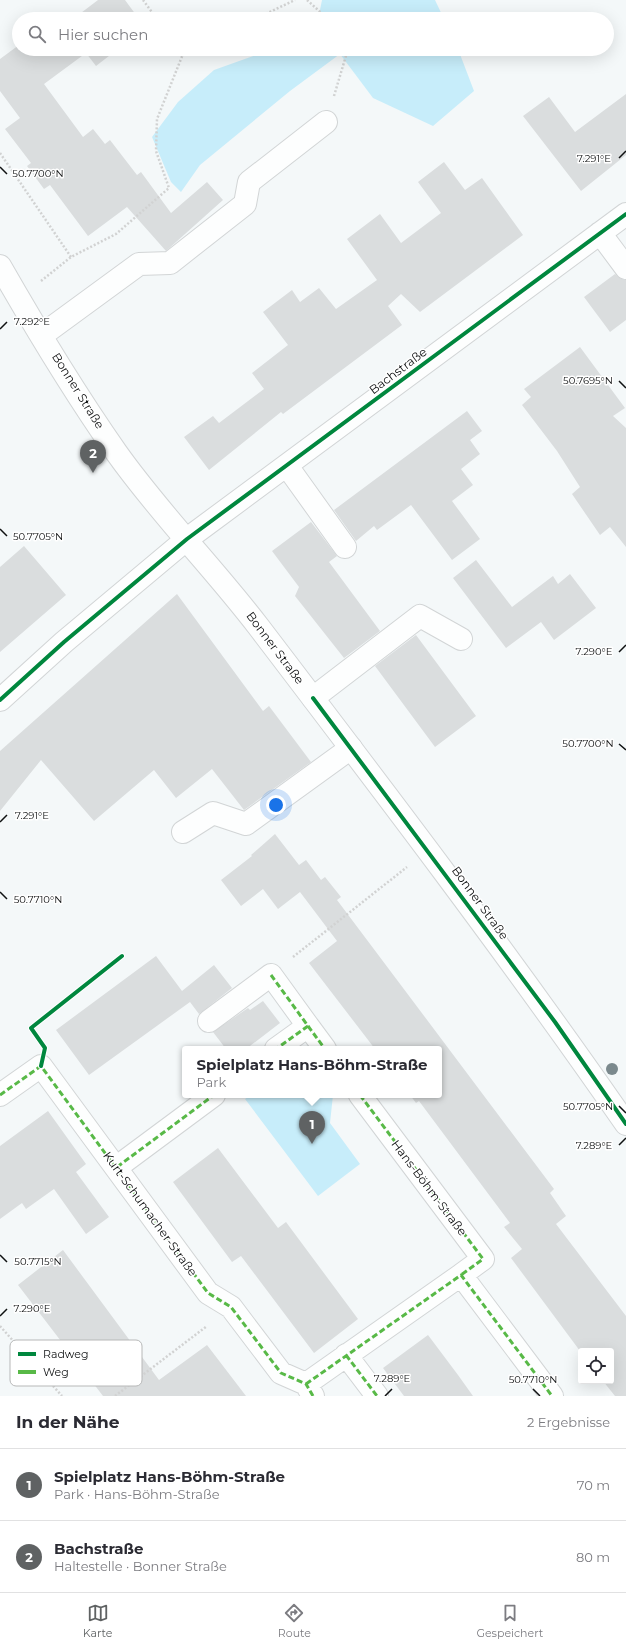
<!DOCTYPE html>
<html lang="de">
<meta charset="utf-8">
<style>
body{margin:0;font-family:Montserrat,sans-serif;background:#f7f7f7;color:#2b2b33}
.controls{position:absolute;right:12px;bottom:12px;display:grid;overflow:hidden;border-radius:4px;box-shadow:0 4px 16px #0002}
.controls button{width:36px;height:36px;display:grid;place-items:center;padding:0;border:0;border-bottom:1px solid #e1e1e2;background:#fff;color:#2b2b33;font:20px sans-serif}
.you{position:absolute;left:276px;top:805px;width:14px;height:14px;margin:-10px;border:3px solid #fff;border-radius:50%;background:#1a73e8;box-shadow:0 0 0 6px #1a73e833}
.badge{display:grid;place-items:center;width:26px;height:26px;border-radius:50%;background:#5f6263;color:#fff;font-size:13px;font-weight:700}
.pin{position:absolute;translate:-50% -33px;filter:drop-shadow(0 1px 2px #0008)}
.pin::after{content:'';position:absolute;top:21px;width:14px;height:12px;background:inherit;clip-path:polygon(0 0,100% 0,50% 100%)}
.popup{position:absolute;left:182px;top:1046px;width:260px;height:52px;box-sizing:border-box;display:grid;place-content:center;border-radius:4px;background:#fff;filter:drop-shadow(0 1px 3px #0005);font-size:13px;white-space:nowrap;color:#7c7c81}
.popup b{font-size:15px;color:#2b2b33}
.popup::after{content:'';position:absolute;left:50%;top:100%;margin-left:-8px;border:8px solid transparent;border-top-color:#fff}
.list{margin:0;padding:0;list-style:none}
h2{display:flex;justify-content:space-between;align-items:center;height:52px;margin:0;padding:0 16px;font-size:17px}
h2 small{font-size:13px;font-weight:400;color:#7c7c81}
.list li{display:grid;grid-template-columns:26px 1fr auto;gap:12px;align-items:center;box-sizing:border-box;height:72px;padding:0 16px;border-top:1px solid #e1e1e2}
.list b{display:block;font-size:15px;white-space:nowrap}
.list p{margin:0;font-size:13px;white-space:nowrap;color:#7c7c81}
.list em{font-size:13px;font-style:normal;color:#7c7c81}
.icon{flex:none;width:22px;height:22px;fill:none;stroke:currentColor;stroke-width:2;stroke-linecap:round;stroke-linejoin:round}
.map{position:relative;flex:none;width:626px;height:1396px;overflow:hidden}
.search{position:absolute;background:#fff;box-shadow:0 4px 16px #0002;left:12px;right:12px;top:12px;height:44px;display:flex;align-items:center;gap:10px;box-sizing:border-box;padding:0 14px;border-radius:22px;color:#7c7c81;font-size:15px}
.sheet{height:196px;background:#fff}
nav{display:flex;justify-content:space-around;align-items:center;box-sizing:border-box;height:56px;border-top:1px solid #e1e1e2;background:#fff;font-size:11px;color:#7c7c81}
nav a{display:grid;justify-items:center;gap:2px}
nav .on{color:#5f6263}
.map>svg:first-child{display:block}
</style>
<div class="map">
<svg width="626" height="1396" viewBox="0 0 626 1396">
<rect width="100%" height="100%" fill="#f4f8f9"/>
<!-- green -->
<path fill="#c7edfa" d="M322 0H435L444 19H316L319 15Z
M273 49H458L474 91 433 126 373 98 340 54 290 91 200 165 181 192 171 182 152 137 178 102 214 70Z
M251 1095H333L330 1123 360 1164 318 1196 245 1099Z"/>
<!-- building -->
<path fill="#daddde" d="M98 0H125L139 19H73Z
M19 45V49H118L96 66 86 53 44 84 83 137 93 129 105 144 110 140 137 175 141 172 171 213 207 182 223 200 166 251 127 207 88 236 50 185 44 189 27 166 31 163 5 129 20 118 0 91V59Z
M626 94V155L581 191 523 116 549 97 575 132Z
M444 162 465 190 482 178 523 235 420 312 401 294 388 306 402 325 283 414 281 412 209 470 184 437 213 416 219 423 264 389 252 373 288 345 263 312 292 290 300 302 319 288 336 309 377 280 347 239 380 214 401 243 441 213 418 182Z
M615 274 621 279 626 280V320L610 332 584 297Z
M580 347 625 408 613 416 626 428V547L610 527 600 535 572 494 580 487 557 451 522 405 531 397 524 389Z
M467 411 482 431 470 440 480 454 461 469 473 485 452 501 480 539 452 560 411 505 377 530 374 526 356 541 334 510Z
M311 522 337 556 329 562 380 631 344 658 295 596 299 587 272 551Z
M24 546 66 595 0 652V567Z
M476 560 512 607 553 576 558 584 570 574 596 608 554 640 541 622 506 648 453 578Z
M177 594 263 711 269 706 311 762 244 810 212 769 176 798 154 770 94 821 41 760 0 811V751Z
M416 635 476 716 435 747 375 666Z
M275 834 299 865 306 860 321 880 325 877 341 897 337 900 554 1189 550 1193 566 1216 556 1224 626 1316V1396H615L603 1381H611V1351H580L511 1258 522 1249 504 1227 510 1223 419 1101 416 1103 410 1095H439V1049H375L309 963 337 941 300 892 278 909 263 889 241 906 221 880 252 856 251 855Z
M156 956 182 991 214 965 232 988 199 1014 190 1002 89 1075 56 1030Z
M263 1001 280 1023 246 1049H226L213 1032 248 1008 250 1010Z
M48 1111 86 1164 76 1172 109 1217 86 1234 54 1189 26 1209 22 1203 0 1219V1146Z
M218 1148 278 1228 286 1222 358 1319 314 1353 241 1256 232 1262 173 1182Z
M63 1250 159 1380 207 1345 246 1396H103L18 1285Z
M428 1335 458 1375 473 1396H404L383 1368Z"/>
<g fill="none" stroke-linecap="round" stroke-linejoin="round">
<!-- minor casing -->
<g stroke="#d2d5d6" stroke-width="24">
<path id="minor" d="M600 233 626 268
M42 335 139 264 170 263 245 204 249 182 326 122
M287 466 345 547
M313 698 420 616 461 639
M0 700 64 642 187 539 626 214
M183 832 213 813 246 824 351 748
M209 1021 271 975 308 1026 276 1049
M308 1026 325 1049
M0 1095 41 1066 208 1293 231 1307 281 1373 306 1384 313 1396
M360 1095 483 1259 461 1275
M117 1167 214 1095
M346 1355 377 1396
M306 1384 461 1275 552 1396"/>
</g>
<!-- major casing -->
<g stroke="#d2d5d6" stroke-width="24">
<path id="major" d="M0 266C36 329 74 392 116 452 159 513 212 566 258 626 383 790 508 954 626 1124"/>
</g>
<!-- path -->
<path stroke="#d1d2d2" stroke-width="2.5" stroke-dasharray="2 2" stroke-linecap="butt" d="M143 0 157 19
M307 0 328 19
M255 19 295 0
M180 49 183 54
M334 96 348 49
M0 153 71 257
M41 281 71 257 116 234 169 188 156 151 157 119 183 54 193 49
M293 957 407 867
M0 1326 62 1396
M115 1396 207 1326"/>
<!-- minor -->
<use href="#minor" stroke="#fdfefe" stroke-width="22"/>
<!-- major -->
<use href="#major" stroke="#fdfefe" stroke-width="22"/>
<!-- quiet -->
<path stroke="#58b947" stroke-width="3" stroke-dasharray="6 3" stroke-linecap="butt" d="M271 975 308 1026 276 1049
M308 1026 325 1049
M0 1095 41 1066 208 1293 231 1307 281 1373 306 1384 313 1396
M360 1095 483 1259 461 1275
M117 1167 214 1095
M346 1355 377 1396
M306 1384 461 1275 552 1396"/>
<!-- cycleway casing -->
<g stroke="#fff" stroke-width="6">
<path id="cycleway" d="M313 698 555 1022 626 1124
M0 700 64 642 187 539 626 214
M41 1066 45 1048 31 1028 122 956"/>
</g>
<!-- cycleway -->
<use href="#cycleway" stroke="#00873e" stroke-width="4"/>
</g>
<!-- trees -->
<circle fill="#7b898d" cx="612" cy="1069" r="6"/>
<!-- ticks -->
<path fill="none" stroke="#0f1112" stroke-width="1.5" d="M619 158 626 151M0 167 7 174M0 329 7 322M619 381 626 388M0 529 7 536M619 652 626 645M619 744 626 750M0 822 7 815M0 892 7 899M619 1106 626 1113M619 1145 626 1138M0 1255 7 1262M0 1316 7 1309M533 1389 540 1396M385 1396 392 1389"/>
<g text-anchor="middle" stroke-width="3" stroke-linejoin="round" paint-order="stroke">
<!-- street labels -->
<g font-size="12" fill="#0f1112" stroke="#fff">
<text transform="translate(398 371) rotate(-37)" y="4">Bachstraße</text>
<text transform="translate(78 391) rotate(58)" y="4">Bonner Straße</text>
<text transform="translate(275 648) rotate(53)" y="4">Bonner Straße</text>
<text transform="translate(480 903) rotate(54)" y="4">Bonner Straße</text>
<text transform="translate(429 1188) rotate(53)" y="4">Hans-Böhm-Straße</text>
<text transform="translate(150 1214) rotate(54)" y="4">Kurt-Schumacher-Straße</text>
</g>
</g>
<!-- legend -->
<rect x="10" y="1340" width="132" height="46" rx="6" fill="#fff" stroke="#b7b8b8" stroke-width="1"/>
<rect x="18" y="1352" width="18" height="4" fill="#00873e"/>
<rect x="18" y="1370" width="18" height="4" fill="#58b947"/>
<g font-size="11" fill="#0f1112">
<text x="43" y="1358">Radweg</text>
<text x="43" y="1376">Weg</text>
</g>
<g font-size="10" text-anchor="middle" fill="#0f1112" stroke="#fff" stroke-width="3" stroke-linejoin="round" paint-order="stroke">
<text x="594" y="162">7.291°E</text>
<text x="38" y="177">50.7700°N</text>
<text x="32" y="325">7.292°E</text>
<text x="588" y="384">50.7695°N</text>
<text x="38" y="540">50.7705°N</text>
<text x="594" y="655">7.290°E</text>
<text x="588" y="747">50.7700°N</text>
<text x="32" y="819">7.291°E</text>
<text x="38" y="903">50.7710°N</text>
<text x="588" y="1110">50.7705°N</text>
<text x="594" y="1149">7.289°E</text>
<text x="38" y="1265">50.7715°N</text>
<text x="32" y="1312">7.290°E</text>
<text x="392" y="1382">7.289°E</text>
<text x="533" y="1383">50.7710°N</text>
</g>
</svg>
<div class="controls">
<button><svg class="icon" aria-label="locate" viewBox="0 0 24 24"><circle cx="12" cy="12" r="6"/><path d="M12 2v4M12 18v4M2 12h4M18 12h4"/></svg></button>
</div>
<div class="you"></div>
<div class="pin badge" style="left:312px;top:1144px">1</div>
<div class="popup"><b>Spielplatz Hans-Böhm-Straße</b>Park</div>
<div class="pin badge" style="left:93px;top:473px">2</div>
<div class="search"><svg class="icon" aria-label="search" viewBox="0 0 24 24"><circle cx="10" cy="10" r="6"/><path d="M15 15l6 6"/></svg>Hier suchen</div>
</div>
<section class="sheet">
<h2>In der Nähe<small>2 Ergebnisse</small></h2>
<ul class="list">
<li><span class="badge">1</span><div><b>Spielplatz Hans-Böhm-Straße</b><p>Park · Hans-Böhm-Straße</p></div><em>70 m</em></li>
<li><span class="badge">2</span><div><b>Bachstraße</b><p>Haltestelle · Bonner Straße</p></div><em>80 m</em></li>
</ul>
</section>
<nav>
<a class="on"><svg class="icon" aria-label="map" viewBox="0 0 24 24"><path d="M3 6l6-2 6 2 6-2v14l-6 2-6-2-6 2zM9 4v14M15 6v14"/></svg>Karte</a>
<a><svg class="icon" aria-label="directions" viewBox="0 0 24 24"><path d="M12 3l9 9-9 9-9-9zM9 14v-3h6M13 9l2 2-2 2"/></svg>Route</a>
<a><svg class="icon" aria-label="saved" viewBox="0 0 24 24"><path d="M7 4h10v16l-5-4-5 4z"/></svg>Gespeichert</a>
</nav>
